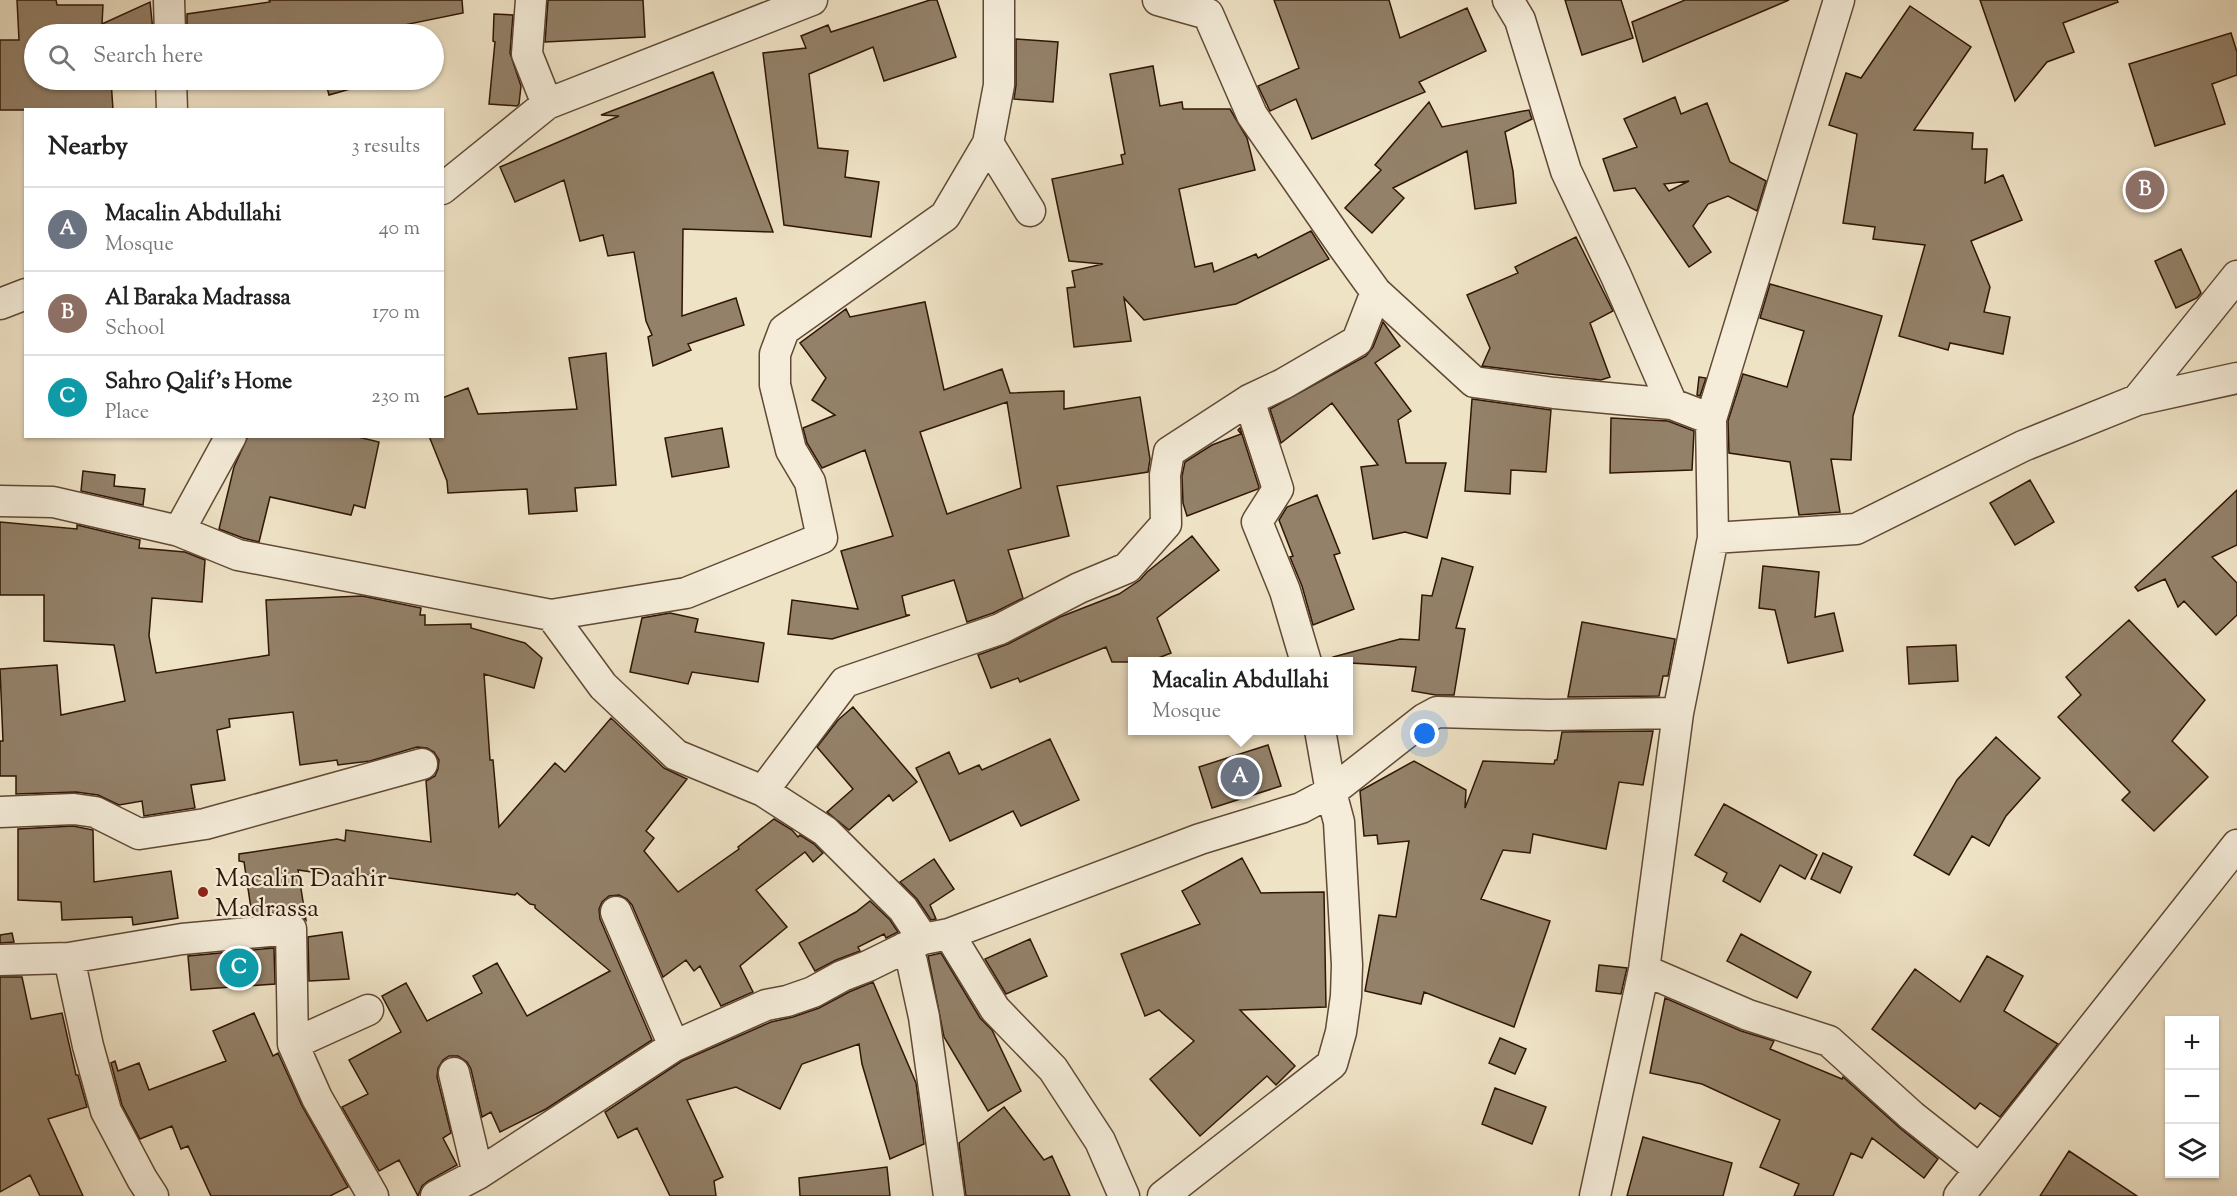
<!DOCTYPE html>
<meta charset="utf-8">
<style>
body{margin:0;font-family:"Sorts Mill Goudy",serif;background:#f6f6f6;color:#222}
.controls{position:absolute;right:18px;bottom:18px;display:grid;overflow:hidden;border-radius:0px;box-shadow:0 2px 4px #0004}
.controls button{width:54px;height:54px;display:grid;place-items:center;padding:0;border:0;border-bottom:2px solid #e0e0e0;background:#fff;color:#222;font:30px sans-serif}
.you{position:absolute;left:1425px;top:734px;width:21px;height:21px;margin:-15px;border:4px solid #fff;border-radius:50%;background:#1a73e8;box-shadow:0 0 0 9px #1a73e833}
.badge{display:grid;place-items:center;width:39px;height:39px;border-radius:50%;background:#b45309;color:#fff;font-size:20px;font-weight:700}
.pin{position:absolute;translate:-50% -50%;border:3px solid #fff;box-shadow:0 2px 6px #0006}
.popup{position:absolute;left:1128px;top:657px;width:225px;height:78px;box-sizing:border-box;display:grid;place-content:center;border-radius:0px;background:#fff;filter:drop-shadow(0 2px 4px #0005);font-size:20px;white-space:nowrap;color:#767676}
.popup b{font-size:22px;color:#222}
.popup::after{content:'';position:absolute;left:50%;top:100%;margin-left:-12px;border:12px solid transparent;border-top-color:#fff}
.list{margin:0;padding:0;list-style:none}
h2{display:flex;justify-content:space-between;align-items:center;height:78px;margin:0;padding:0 24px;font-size:26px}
h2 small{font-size:20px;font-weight:400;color:#767676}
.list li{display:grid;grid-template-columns:39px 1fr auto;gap:18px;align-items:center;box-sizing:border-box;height:84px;padding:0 24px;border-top:2px solid #e0e0e0}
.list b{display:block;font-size:22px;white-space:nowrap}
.list p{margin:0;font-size:20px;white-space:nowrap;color:#767676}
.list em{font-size:20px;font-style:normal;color:#767676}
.icon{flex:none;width:33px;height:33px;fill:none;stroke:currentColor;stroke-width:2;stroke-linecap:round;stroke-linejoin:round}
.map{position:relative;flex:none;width:2237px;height:1196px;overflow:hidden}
.search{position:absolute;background:#fff;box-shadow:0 2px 4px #0004;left:24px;top:24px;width:420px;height:66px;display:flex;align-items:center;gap:15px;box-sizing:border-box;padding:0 21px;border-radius:33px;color:#767676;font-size:22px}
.panel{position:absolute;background:#fff;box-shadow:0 2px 4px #0004;left:24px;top:108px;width:420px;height:330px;border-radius:0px}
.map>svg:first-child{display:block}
</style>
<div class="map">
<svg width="2237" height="1196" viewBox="0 0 2237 1196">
<rect width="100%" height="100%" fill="#efe3c6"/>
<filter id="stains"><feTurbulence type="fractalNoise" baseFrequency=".00333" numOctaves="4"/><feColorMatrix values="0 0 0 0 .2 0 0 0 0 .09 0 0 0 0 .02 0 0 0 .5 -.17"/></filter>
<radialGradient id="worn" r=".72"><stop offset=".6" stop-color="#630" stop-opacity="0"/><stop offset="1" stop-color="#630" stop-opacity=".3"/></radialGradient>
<!-- building -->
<path fill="#938169" stroke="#301605" stroke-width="1.5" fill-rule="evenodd" d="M17 0H56L57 5H103L102 24 150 2 153 31 145 34H34V80H111L113 110H0V40H19Z
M269 0H462L463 13 399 26 401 34H187V14L270 2Z
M548 0H643L645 37 545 42Z
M930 0H937L956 57 884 81 873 47 809 74 818 148 848 151 845 177 879 182 871 237 784 225 763 53 806 48 801 36 828 25 831 32Z
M1274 0H1389L1400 38 1467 8 1486 51 1419 82 1425 92 1312 139 1296 99 1270 111 1258 86 1299 68Z
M1565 0H1621L1633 38 1582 55Z
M1685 0H1789L1643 62 1632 22Z
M1980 0H2117L2118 2 2063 23 2074 52 2047 62 2015 101Z
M1910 6 1971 47 1914 130 1973 133 1972 149H1987L1985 183 2003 175 2022 220 1971 241 1990 287 1984 312 2010 317 2003 354 1950 343 1948 350 1899 336 1925 245 1873 239 1875 227 1843 223 1857 134 1829 125 1846 73 1861 78Z
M494 14 513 15 510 53 521 86 519 104 517 106 489 104 495 42 493 41Z
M2231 33 2237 52V75L2212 84 2225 124 2155 146 2129 64Z
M1016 39 1058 42 1053 102 1014 99 1016 85Z
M1153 66 1160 106 1182 102 1183 109H1230L1247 138 1255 170 1179 189 1195 267 1212 263 1214 272 1256 254 1258 258 1311 231 1329 259 1236 304 1144 320 1124 298 1131 341 1074 347 1067 288 1075 287 1072 271 1103 264 1069 261 1052 179 1123 164 1121 155 1125 154 1110 74Z
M713 72 773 232 683 229 682 316 736 298 744 325 688 344 691 350 653 366 648 337 652 335 646 321 634 252 608 256 603 235 580 241 564 180 515 202 500 167 619 116 601 115Z
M325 80H390V82L357 89V87L329 95Z
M1675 97 1681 114 1707 103 1730 162 1766 181 1757 211 1728 196 1708 204 1693 226 1711 252 1689 267 1635 188 1614 191 1603 159 1637 147 1624 119ZM1689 181 1669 191 1664 184Z
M1429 102 1442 127 1529 110 1532 119 1505 132 1513 171 1516 203 1475 209 1467 151 1393 188 1404 198 1372 233 1345 208 1381 170 1375 165Z
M1576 237 1613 311 1590 323 1610 377 1601 380 1482 366 1490 348 1467 295 1518 273 1515 267Z
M2181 249 2201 293 2197 298 2176 308 2155 261Z
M1770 284 1882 316 1853 416 1851 460 1831 459 1840 512 1799 515 1790 462 1729 453 1728 421 1743 374 1787 387 1804 331 1760 318Z
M925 302 944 390 1002 369 1010 393 1064 391V409L1140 397 1150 459 1148 472 1057 486 1069 536 1008 550 1023 598 993 613 967 622 954 580 902 596 906 615H910L832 639 788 634 792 600 858 609 841 551 893 536 865 450 822 468 807 443 803 428 835 415 812 400 826 378 800 343 846 309 850 317ZM1007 402 1021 488 947 514 920 432Z
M1383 322 1400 346 1375 363 1411 411 1398 420 1406 463H1446L1427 538 1405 532 1373 539 1361 467 1378 465 1332 403 1281 443 1270 409 1366 356 1373 347Z
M606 353 616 485 575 488 577 511 529 514 527 489 448 493 447 481 429 436H442V398L468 388 478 414 577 409 569 358Z
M1699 377 1706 378 1700 396 1697 395Z
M1472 399 1551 410 1546 472 1511 470 1510 494 1465 491Z
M1611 418 1668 421 1694 431 1692 470 1610 473Z
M722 428 729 467 672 477 665 438Z
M1240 428 1259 487 1258 489 1187 516 1183 503 1182 476 1185 462 1212 445 1241 434 1238 430Z
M248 436H354L379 442 365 508 354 505 351 515 270 497 259 542 243 538 219 529 234 467Z
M83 471 115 475 114 486 145 489 143 505 81 491Z
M2030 480 2054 522 2015 545 1990 503Z
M2237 490V545L2212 557 2237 583V615L2216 635 2184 601 2178 607 2165 579 2138 591 2135 587Z
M1317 495 1340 553 1334 555 1354 609 1313 625 1302 586 1290 557 1293 556 1279 520 1287 507Z
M0 522 77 529V525L140 540 139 548 185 552 205 560 202 602 152 598 149 636 156 673 269 655 266 600 362 596 421 608 420 615H425V625L471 624V628L525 643 542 658 534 688 484 674 490 760H493L499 827 555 763 565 772 611 718 664 768 687 779 646 831 654 838 644 851 678 892 739 849 738 847 774 819 792 830 798 837 800 835 814 844 823 853 813 862 805 852 756 890 787 927 740 966 753 992 721 1006 700 966 694 971 686 960 663 977 632 905 627 899 619 895 609 896 602 902 599 909 600 919 652 1040 546 1109 500 1132 491 1112 482 1117 471 1069 467 1062 458 1056H449L443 1060 438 1068 437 1077 451 1133 443 1138 457 1165 428 1181 422 1186 418 1196 399 1160 379 1171 342 1107 368 1094 349 1060 401 1032 382 996 406 983 427 1021 482 993 473 976 497 963 527 1016 610 971 535 908V905L530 904 517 893 515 895 352 873V878L298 870 306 920 299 914 290 912 252 915 244 862 239 861V854L337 839 345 841 346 830 431 842 426 781 435 776 438 769 439 760 434 752 427 748 417 747 370 761 338 765 337 760 300 765 293 712 229 719 230 727 217 730 225 780 191 785 195 808 144 816 142 801 119 805 98 795 76 792 16 794V776H0V741H3L0 669 57 665 61 715 125 701 114 645 44 641V595H0Z
M1192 536 1219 570 1157 618 1171 653 1148 662H1112L1106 647 1020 682 1018 678 991 688 978 655 1008 644 1060 617 1119 594 1140 580 1147 572Z
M1442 558 1473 567 1456 628 1465 629 1454 695H1436L1412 691 1416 667 1334 662 1333 657 1400 639 1419 640 1422 595 1432 596Z
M1763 566 1819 572 1815 617 1834 613 1843 651 1788 663 1775 610 1759 608Z
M670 613 698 619 695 632 764 643 758 682 692 672 688 684 630 672 642 618Z
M2129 620 2205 700 2172 741 2208 777 2154 831 2122 800 2130 792 2058 717 2081 695 2066 677Z
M1582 622 1675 639 1668 676H1663L1659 696 1568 697Z
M1956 645 1958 681 1909 684 1907 647Z
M853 707 917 782 893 801 889 795 849 830 827 812 853 789 817 747 838 720Z
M1653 731 1643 785 1619 782 1606 849 1533 834 1530 853 1503 850 1481 899 1550 921 1514 1027 1424 992 1421 1004 1365 991 1379 915 1396 917 1409 841 1378 844 1377 835 1364 836 1360 791 1414 761 1466 790 1465 808 1483 761 1554 764 1555 760H1557L1562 732Z
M1996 737 2040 778 2006 816 1989 846 1972 836 1949 875 1914 855 1957 780Z
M1050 739 1079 800 1021 826 1013 811 950 841 916 768 949 752 959 774 979 765 982 770Z
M1268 745 1281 786 1212 808 1199 767Z
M1724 804 1817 855 1805 879 1780 865 1760 902 1723 881 1727 873 1695 855Z
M73 826 93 830 94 882 171 871 178 918 133 925 132 917 62 920 61 902 18 900V829Z
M1823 853 1852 867 1840 893 1811 879Z
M1242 858 1261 893 1324 892 1326 1007 1240 1010 1295 1066 1276 1085 1267 1076 1200 1136 1150 1079 1194 1041 1159 1010 1145 1016 1121 954 1200 924 1182 891Z
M934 859 954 889 930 905 936 919 931 920 917 899 900 882Z
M870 901 890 920 898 932 886 938 884 934 858 947 860 951 836 960 815 971 799 943 856 912Z
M342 932 349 979 309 981 308 937Z
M12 933 14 942 0 943V935Z
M1741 934 1811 972 1797 998 1727 961Z
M1030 939 1047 976 1006 994 985 959Z
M274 948 275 984 191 990 188 956Z
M941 953 980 1018 992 1030 1021 1091 988 1111 944 1037 928 956Z
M1987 956 2023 976 2004 1011 2058 1044 2000 1117 1980 1103 1975 1109 1872 1029 1915 969 1960 1002Z
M1599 965 1627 968 1621 994 1596 991Z
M0 977H22L31 1019 62 1013 76 1075H78L87 1107 48 1119 83 1196H40L30 1175 0 1192Z
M873 982 916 1083 924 1144 890 1159 862 1064 859 1044 802 1064 780 1109 736 1087 687 1100 723 1177 714 1181 716 1196H670L637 1128 618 1138 605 1112 682 1061 771 1022 793 1017 819 1008 849 992Z
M1665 998 1741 1031 1774 1041 1770 1049 1842 1079 1843 1077 1901 1129 1938 1159 1924 1178 1872 1138 1862 1158 1851 1153 1833 1196H1794L1799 1184 1760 1167 1780 1120 1702 1084 1650 1073Z
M254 1013 273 1056 278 1053 302 1106 348 1187 330 1196H211L188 1146 181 1149 172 1126 140 1139 122 1105 111 1063 115 1061 118 1071 139 1063 149 1090 226 1061 213 1031Z
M1500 1038 1526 1049 1515 1074 1489 1063Z
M1495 1088 1546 1107 1532 1144 1482 1124Z
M1004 1107 1044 1160 1052 1156 1070 1196H966L959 1143Z
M1643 1137 1732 1163 1723 1196H1627Z
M2069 1151 2137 1196H2040Z
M887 1167 890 1196H800L799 1178Z"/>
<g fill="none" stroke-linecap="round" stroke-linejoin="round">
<!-- minor casing -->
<g stroke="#604935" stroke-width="33">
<path id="minor" d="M169 0 170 34
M531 0 527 54 547 104
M1158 0 1208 14 1252 115 1342 245 1376 292 1474 382 1554 393 1672 404 1711 419
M1508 0 1520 20 1566 171 1616 276 1672 404
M171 80 172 110
M988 143 1030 211
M442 189 547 104 812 0
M0 304 26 294
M1249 400 1278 489 1257 522 1285 591 1306 662
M2137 400 2237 276
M0 501 53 502 179 531 238 555 551 615 686 593 822 538 810 482 791 450 775 385V354L784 330 945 216 988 143 999 85V0
M179 531 231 436
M1713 538 1856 529 2023 446 2137 400 2237 378
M551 615 603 686 676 755 763 791 825 831 903 909 923 939
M763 791 845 682 1000 629 1079 588 1127 568 1166 524 1165 475 1169 452 1249 400 1283 384 1357 341 1376 292
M0 812 74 809 95 812 139 834 205 824 422 764
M616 912 674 1046
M949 934 995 1009 1053 1069 1100 1141 1124 1196
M904 948 912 962 924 1017 949 1196
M69 958 88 1046 106 1111 142 1179 153 1196
M0 960 69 958 182 939 291 929 293 1044 317 1098 373 1196
M1644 970 1748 1015 1829 1041 1912 1116 1979 1169
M293 1044 368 1010
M454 1073 478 1174
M436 1196 478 1174 674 1046 766 1005 787 1001 813 992 842 976 868 966 923 939 949 934 1200 839 1301 808 1331 792 1424 719 1437 712 1549 715 1678 713
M1163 1196 1332 1064 1341 1032 1346 996 1347 965 1339 822 1331 792 1320 730
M1595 1196 1644 970 1678 713 1713 538 1711 419 1839 0
M1959 1196 2237 845"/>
</g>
<!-- minor -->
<use href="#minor" stroke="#f5edda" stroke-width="30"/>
</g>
<!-- markers -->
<circle fill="#8f2418" stroke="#f5edda" stroke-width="2" cx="203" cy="892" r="6"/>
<g text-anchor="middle" stroke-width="4.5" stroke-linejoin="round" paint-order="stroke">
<!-- poi labels -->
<g font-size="26" fill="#301605" stroke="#f5edda" text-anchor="start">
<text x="215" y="886">Macalin Daahir<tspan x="215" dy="30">Madrassa</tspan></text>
</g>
</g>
<rect width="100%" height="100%" filter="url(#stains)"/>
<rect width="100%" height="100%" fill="url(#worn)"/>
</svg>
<div class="controls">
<button>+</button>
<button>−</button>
<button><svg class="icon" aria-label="layers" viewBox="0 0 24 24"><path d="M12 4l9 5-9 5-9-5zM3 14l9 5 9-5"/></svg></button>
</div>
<div class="you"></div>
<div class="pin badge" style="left:1240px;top:777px;background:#6b7280">A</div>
<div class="popup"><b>Macalin Abdullahi</b>Mosque</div>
<div class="pin badge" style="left:2145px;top:190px;background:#8d6e63">B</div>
<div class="pin badge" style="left:239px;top:968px;background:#0f9aa8">C</div>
<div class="search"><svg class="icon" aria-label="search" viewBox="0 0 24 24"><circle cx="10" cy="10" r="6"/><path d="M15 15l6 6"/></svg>Search here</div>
<section class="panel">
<h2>Nearby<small>3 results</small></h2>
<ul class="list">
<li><span class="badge" style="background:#6b7280">A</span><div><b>Macalin Abdullahi</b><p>Mosque</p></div><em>40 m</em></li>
<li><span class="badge" style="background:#8d6e63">B</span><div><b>Al Baraka Madrassa</b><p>School</p></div><em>170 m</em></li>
<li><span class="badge" style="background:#0f9aa8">C</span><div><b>Sahro Qalif's Home</b><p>Place</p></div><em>230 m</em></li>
</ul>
</section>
</div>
